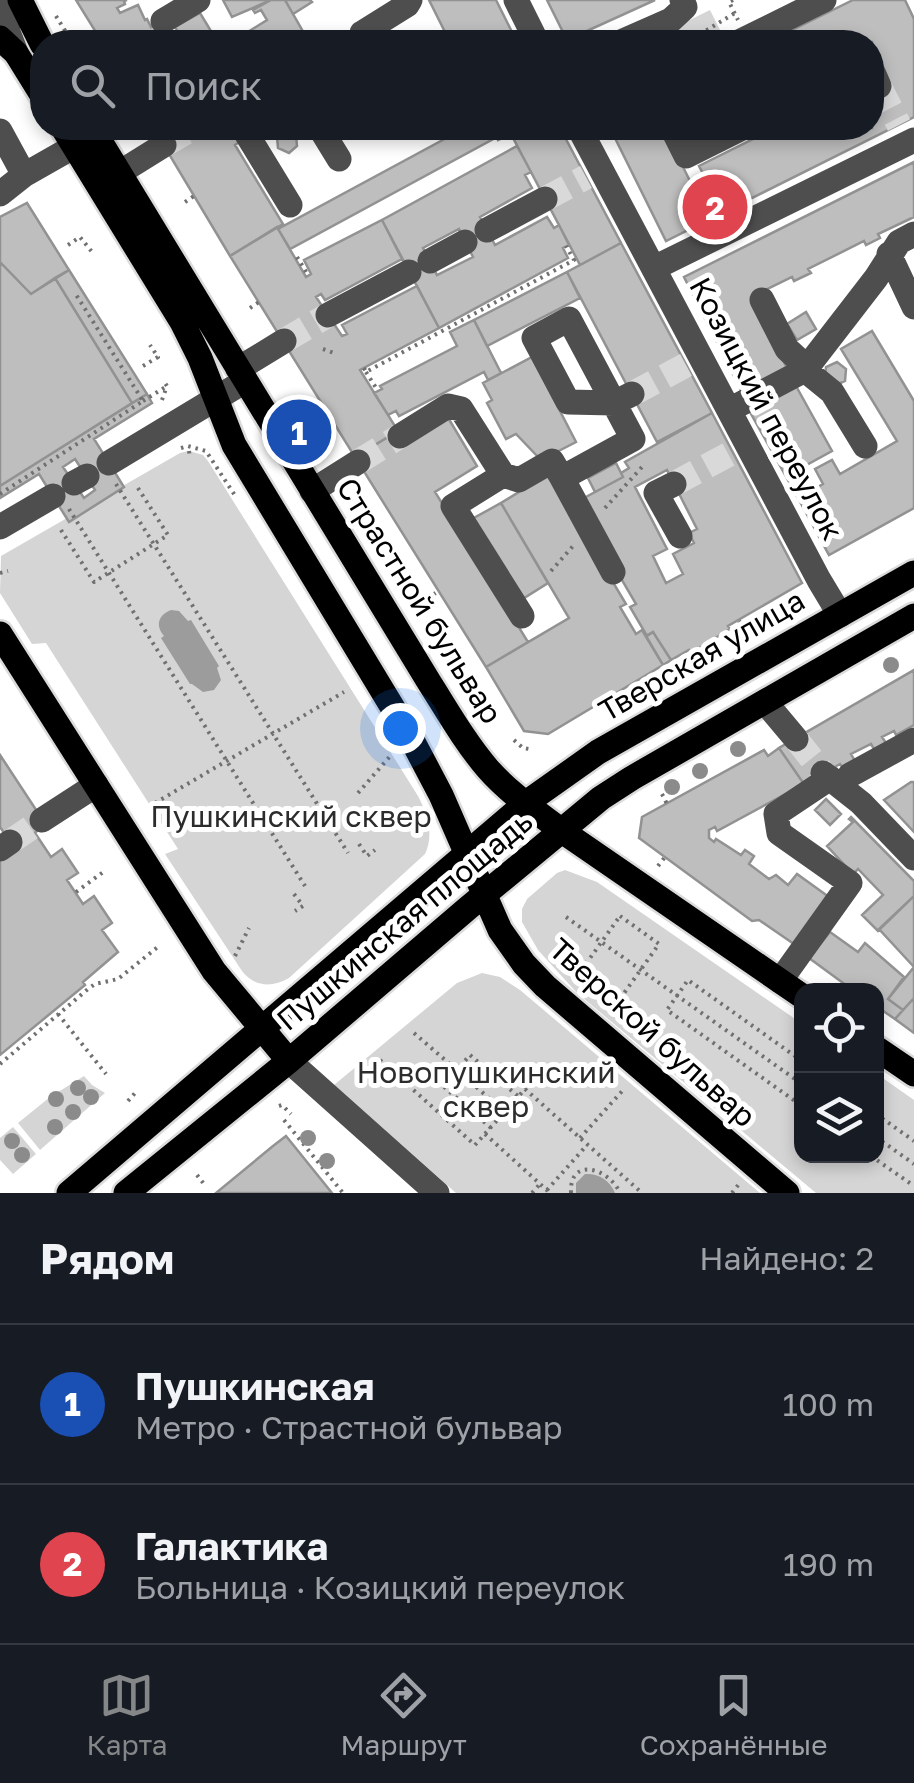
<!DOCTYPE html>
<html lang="ru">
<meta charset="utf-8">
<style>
body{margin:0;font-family:"Golos Text",sans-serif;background:#242831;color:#f1f3f6}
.controls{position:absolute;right:30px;bottom:30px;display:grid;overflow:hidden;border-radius:20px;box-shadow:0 5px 15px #0003}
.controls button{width:90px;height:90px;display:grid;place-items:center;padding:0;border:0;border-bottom:2px solid #363941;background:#171b24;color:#f1f3f6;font:50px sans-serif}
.you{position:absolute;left:400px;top:728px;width:35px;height:35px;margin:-25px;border:8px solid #fff;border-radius:50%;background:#1a73e8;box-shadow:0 0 0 15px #1a73e833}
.badge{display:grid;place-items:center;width:65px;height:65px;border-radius:50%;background:#858687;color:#fff;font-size:32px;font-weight:700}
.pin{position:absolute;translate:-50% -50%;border:5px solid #fff;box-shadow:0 2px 10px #0006}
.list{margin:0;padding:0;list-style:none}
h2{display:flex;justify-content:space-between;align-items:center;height:130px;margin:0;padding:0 40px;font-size:42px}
h2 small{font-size:32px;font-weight:400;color:#9ea1a6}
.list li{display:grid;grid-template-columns:65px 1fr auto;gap:30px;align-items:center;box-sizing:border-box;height:160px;padding:0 40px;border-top:2px solid #363941}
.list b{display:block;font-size:38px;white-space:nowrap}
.list p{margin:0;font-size:32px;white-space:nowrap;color:#9ea1a6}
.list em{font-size:32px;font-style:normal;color:#9ea1a6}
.icon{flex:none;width:55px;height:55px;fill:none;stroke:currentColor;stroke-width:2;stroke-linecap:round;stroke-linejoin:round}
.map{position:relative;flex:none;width:914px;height:1193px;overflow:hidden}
.search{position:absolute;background:#171b24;box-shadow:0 5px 15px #0003;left:30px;right:30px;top:30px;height:110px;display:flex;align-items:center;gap:25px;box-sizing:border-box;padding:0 35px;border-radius:40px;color:#9ea1a6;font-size:38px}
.sheet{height:450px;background:#171b24}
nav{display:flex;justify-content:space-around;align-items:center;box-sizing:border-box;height:140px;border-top:2px solid #363941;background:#171b24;font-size:28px;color:#9ea1a6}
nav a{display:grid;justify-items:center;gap:5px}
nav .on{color:#858687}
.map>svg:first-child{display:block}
</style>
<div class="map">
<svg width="914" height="1193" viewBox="0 0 914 1193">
<rect width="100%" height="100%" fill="#fff"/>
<!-- green -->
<path fill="#d5d5d5" d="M710 10 723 36 710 42H658L655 37Z
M189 451 203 455 208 461 418 796C428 815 434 835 425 854L289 978C272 988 254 987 242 971L165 854 178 849 46 643 32 644 0 593 1 556 180 453Z
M565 870 597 882 801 1023 802 1156H876L877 1074 914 1100V1193H816L577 993 538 950 522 922V909L527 899 557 873Z
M482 973 500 977 520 990 760 1193H456L334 1085 457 983Z
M84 1076 92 1085 105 1093 40 1150 18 1123 50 1097Z
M13 1127 36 1154 13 1174 0 1160V1138Z"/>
<!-- water -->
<path fill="#9c9c9c" d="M171 610 179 611 188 621 191 620 219 666 217 668 221 680 214 690 203 692 192 684H190L161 638 164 636C155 626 158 615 171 610Z
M585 1174C598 1173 610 1180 615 1193H576V1183Z"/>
<!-- building -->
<path fill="#bebebe" stroke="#929292" stroke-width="2.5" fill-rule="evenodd" d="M76 0H127L124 1 125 4 117 8 120 13 138 5 145 20 147 19 151 27 155 24 161 34 164 33 169 41 180 35 175 27 200 13 214 36 203 42H102Z
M223 0H271L232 17Z
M271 0H285L309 42H238L245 38 243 35 267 20 261 10 255 13 253 10Z
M285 0H310L312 2 293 14Z
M429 0H496L517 42H450Z
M547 0H655L567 40Z
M853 0H905L914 19V117L666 241 610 128H666L664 129 696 193 710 187 699 166 775 128H872V80L887 82 872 50V42H868L865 38 856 42H768Z
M222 32 228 42H204Z
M167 128H234L242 140 235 145 283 224 230 256 157 134Z
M465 128H492L497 137 290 249 278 229Z
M492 128H524L498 140Z
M524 128H560L621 243 580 265 511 134Z
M286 130 296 135 297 146 289 153 278 148 277 137Z
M517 146 531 172 525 175 532 188 480 217 495 245 547 217 554 228 559 225 569 245 563 248 568 258 439 328 382 220ZM459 229 473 257 437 275 423 248Z
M914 162V217L878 234 880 238 866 245 864 241 808 269 811 273 794 281 792 277 751 297 788 370 743 394 684 277Z
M27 203 69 270 31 294 0 262V217Z
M382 220 402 259 325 300 321 294 316 297 342 336 347 334 342 325 417 286 439 328 360 370 398 431 355 457 230 256 277 227 306 277 311 274 304 260Z
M621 243 712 413 657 442 567 272Z
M0 262 31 294 55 278 132 403 0 486Z
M69 270 147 394 132 403 55 278Z
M567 272 580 298 487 346 474 320Z
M806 312 816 329 797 340 787 324Z
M474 320 501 373 488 380 484 372 399 416 396 411 388 415 374 393 382 389 380 386 457 346 450 332Z
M872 331 914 401V508L829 555 798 498 823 484 815 469 832 460 840 474 897 441 841 349Z
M532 357 576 442 541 460 516 434 506 439 487 403 492 400 483 383Z
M837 362 846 369 845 381 834 386 825 379 826 367Z
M796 386 832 451 803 467 815 488 798 498 750 412Z
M147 394 152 403 94 439 124 487 69 522 39 474 0 498V486ZM75 459 95 490 84 498 63 467Z
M712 413 802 583 728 626 730 629 691 653 689 650 671 660 653 632 647 636 630 607 636 604 619 575 584 498 623 477 621 473 629 468 625 462ZM667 470 697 529 689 533 694 543 673 554 683 574 666 583 653 556 667 549 635 487Z
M447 416 477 466 435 492 528 642 486 667 355 457 398 431Z
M616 463 623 477 595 492 588 478Z
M548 474 626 604 620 607 636 634 642 630 663 665 548 734 524 731 486 667 569 618 501 503Z
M501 503 548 583 521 600 472 519Z
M653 632 671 660 663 665 646 636Z
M914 670V725L896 735 894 731 882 737 886 743 874 749 871 744 851 754 855 761 843 768 840 764 804 784 779 748Z
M779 748 804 784 717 831 715 827 709 830V838L714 842 716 839 741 855 745 850 754 856 749 864 769 879 776 875 788 885 797 874 829 897 794 944 759 920 752 921 639 838 642 817 764 750 768 756Z
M0 755 46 825 14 847 0 827Z
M911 782H914V832L884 800Z
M826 799 841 814 830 825 815 810Z
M851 817 914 881V896L878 931 862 915 883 895 858 869 853 874 827 846 853 822 849 819Z
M35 833 51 857 62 849 78 873 67 880 83 904 94 896 112 923 102 930 118 952 83 982 85 985 0 1055V857Z
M914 896V998L903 1010 888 999 914 967 879 929Z
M830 932 858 952 865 943 904 977 888 999 903 1010 895 1019 876 1006V991H854L809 958Z
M914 998V1033L895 1019Z
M286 1136 332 1193H216L273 1146Z"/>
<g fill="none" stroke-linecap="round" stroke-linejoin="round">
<!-- minor-tunnel -->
<path stroke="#d9d9d9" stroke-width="25" stroke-dasharray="25 12" stroke-linecap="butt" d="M879 86 899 125
M164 145 193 128
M545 199 586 177
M284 341 328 315
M632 394 686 365
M358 462 400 436
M674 484 733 452
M796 739 823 773
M10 842 42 820"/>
<!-- major casing -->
<g stroke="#dbdbdb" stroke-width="30">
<path id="major" d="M20 0 42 44
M0 38 16 53 42 95
M63 128 182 322 200 358 234 445 411 738 441 795 500 930 524 964 545 986 787 1193
M92 128 429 682C448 712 465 742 488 769 509 793 537 812 562 831L802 996
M0 634 214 971 289 1061
M876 1048 914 1074
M69 1193 526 803 598 752 914 573
M126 1193 289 1061 468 908 601 798 632 778 914 616"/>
</g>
<!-- path -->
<path stroke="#707070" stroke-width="4" stroke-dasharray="2.5 5" stroke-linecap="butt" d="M733 0 729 2 738 20
M56 16 72 42
M576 42 599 32
M687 42 735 13
M122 128 128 138
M185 202 194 196
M68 245 80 237 92 252
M297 257 308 275
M250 308 259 302
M323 349 337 354
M143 366 158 357 150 345
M364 368 366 372 574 260 566 246
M366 372 378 391
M162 400 167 386 165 383
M143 401 167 386
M181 448 188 446 206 451 236 497
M189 451 190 458
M116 484 348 853
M0 494 143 401 75 293
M605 508 642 467
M69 509 305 886
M61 530 94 582 168 535 136 485
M551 571 573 546
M0 573 8 571
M427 598 439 591
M739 621 742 625
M619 692 622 698
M600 704 603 709
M514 740 523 748 529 749
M358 793 392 754
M662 794 667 804
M155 803 344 692
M359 844 367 856 375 850
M658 866 665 857
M76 892 106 870
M294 894 303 906 295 911
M620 916 659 944 622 996 583 968Z
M566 917 802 1084
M235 956 249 928
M58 1014 106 1074
M414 1033 505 1112
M380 1060 475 1145 525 1089 642 1193
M802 1061 688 980 667 1010 802 1106
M0 1064 88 989 95 984 118 979 159 946
M128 1101 135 1093
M279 1106 282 1105 291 1114
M876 1114 914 1141
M284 1120 343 1193
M491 1128 443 1086 470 1055 519 1097
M485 1134 550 1193
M876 1137 914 1164
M580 1138 624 1089
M871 1156 914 1186
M197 1175 204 1184
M547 1190 587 1145
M532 1193 540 1184
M571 1193C569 1156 609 1168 620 1193
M732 1193 739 1184"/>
<!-- minor -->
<path stroke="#4e4e4e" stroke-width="25" d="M7 0 8 32 16 53
M516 0 537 42
M163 21 198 0
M368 42 362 33 407 5 410 0
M621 42 671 20 685 7 682 0
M739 42 824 0
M872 70 879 86
M243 128 290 205
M320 128 339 159
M579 128 819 580 840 615
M672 128 686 156 742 128
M0 131 24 175
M119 173 164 145
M0 194 24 175 75 146
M487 230 545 199
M889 254 914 307
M430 261 465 242
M654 268 914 140
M762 300 787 349 800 361 805 370 832 392 865 446
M328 315 409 272
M238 369 284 341
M729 410 805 370 876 278 899 242 914 234
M400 436 448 406 461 409 503 475 453 506 522 616
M109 463 245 381
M503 475 519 480 552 461 562 478
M74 483 87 476
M674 484 656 493 680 536
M312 491 358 462
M0 527 53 496
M613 572 562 478 633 439 569 319 534 338 568 402 614 403 632 394
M765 702 796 739
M823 773 861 803 914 858
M841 787 850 775 914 740
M42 820 96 785
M0 849 10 842
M780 981 850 883 779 833 776 814 830 778
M289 1061 437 1193"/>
<!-- major -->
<use href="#major" stroke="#000" stroke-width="25"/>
</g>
<!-- trees -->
<g fill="#8b8b8b">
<circle cx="891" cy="665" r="8"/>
<circle cx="738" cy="749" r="8"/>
<circle cx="700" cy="771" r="8"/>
<circle cx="672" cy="787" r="8"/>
<circle cx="78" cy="1088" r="8"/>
<circle cx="91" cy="1097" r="8"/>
<circle cx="56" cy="1099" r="8"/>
<circle cx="73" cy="1112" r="8"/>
<circle cx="55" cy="1127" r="8"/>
<circle cx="308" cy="1138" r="8"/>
<circle cx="12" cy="1141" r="8"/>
<circle cx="22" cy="1155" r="8"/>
<circle cx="327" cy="1161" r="8"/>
</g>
<g text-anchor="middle" stroke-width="10" stroke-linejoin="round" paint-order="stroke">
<!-- street labels -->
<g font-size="30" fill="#000" stroke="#fff">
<text transform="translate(766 409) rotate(62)" y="10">Козицкий переулок</text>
<text transform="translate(419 601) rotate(58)" y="10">Страстной бульвар</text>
<text transform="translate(702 656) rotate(-30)" y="10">Тверская улица</text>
<text transform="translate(405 921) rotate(-40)" y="10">Пушкинская площадь</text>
<text transform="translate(652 1033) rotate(42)" y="10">Тверской бульвар</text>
</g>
<!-- park labels -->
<g font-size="30" fill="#2c2c2c" stroke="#fff">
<text x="291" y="827">Пушкинский сквер</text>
<text x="486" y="1083">Новопушкинский<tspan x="486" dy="34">сквер</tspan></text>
</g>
</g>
</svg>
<div class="controls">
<button><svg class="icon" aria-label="locate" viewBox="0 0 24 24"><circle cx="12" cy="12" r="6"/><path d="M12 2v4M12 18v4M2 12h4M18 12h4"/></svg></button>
<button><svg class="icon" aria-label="layers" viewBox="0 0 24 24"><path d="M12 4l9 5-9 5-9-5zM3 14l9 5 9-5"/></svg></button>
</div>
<div class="you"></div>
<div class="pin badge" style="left:299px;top:432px;background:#1a4fb4">1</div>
<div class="pin badge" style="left:715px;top:207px;background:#e0444e">2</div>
<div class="search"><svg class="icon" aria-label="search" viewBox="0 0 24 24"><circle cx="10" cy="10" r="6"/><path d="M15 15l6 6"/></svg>Поиск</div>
</div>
<section class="sheet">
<h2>Рядом<small>Найдено: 2</small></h2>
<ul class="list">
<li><span class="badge" style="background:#1a4fb4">1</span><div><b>Пушкинская</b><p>Метро · Страстной бульвар</p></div><em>100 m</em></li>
<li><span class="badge" style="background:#e0444e">2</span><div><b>Галактика</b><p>Больница · Козицкий переулок</p></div><em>190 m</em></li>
</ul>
</section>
<nav>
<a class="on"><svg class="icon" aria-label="map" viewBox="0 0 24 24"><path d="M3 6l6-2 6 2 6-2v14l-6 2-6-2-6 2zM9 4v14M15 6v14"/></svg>Карта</a>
<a><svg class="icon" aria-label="directions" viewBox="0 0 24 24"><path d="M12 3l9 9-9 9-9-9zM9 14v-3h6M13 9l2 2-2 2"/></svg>Маршрут</a>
<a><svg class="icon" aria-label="saved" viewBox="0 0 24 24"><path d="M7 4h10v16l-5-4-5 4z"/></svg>Сохранённые</a>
</nav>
